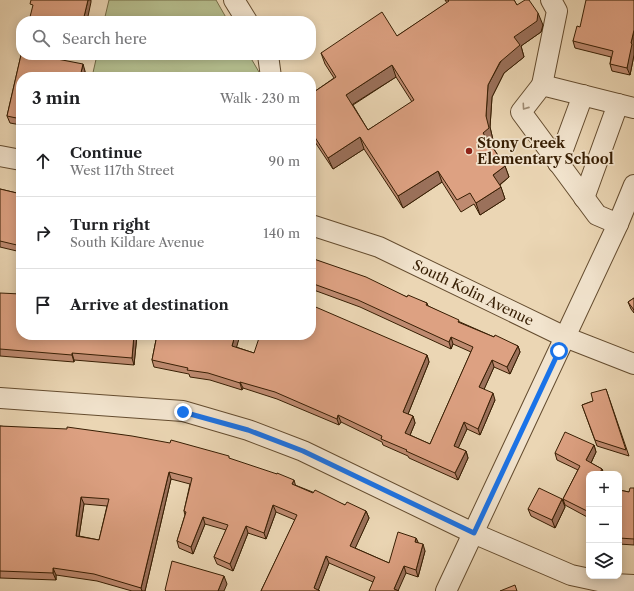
<!DOCTYPE html>
<meta charset="utf-8">
<style>
body{margin:0;font-family:"Libre Caslon Text",serif;background:#f2f2f2;color:#202124}
.controls{position:absolute;right:12px;bottom:12px;display:grid;overflow:hidden;border-radius:8px;box-shadow:0 2px 10px #0003}
.controls button{width:36px;height:36px;display:grid;place-items:center;padding:0;border:0;border-bottom:1px solid #e0e0e0;background:#fff;color:#202124;font:20px sans-serif}
.stop{position:absolute;width:12px;height:12px;margin:-9px;border:3px solid #1a73e8;border-radius:50%;background:#fff}
.stop.end{background:#1a73e8;border-color:#fff;box-shadow:0 1px 4px #0008}
.list{margin:0;padding:0;list-style:none}
h2{display:flex;justify-content:space-between;align-items:center;height:52px;margin:0;padding:0 16px;font-size:17px}
h2 small{font-size:13px;font-weight:400;color:#757577}
.list li{display:grid;grid-template-columns:26px 1fr auto;gap:12px;align-items:center;box-sizing:border-box;height:72px;padding:0 16px;border-top:1px solid #e0e0e0}
.list b{display:block;font-size:15px;white-space:nowrap}
.list p{margin:0;font-size:13px;white-space:nowrap;color:#757577}
.list em{font-size:13px;font-style:normal;color:#757577}
.icon{flex:none;width:22px;height:22px;fill:none;stroke:currentColor;stroke-width:2;stroke-linecap:round;stroke-linejoin:round}
.map{position:relative;flex:none;width:634px;height:591px;overflow:hidden}
.search{position:absolute;background:#fff;box-shadow:0 2px 10px #0003;left:16px;top:16px;width:300px;height:44px;display:flex;align-items:center;gap:10px;box-sizing:border-box;padding:0 14px;border-radius:16px;color:#757577;font-size:15px}
.panel{position:absolute;background:#fff;box-shadow:0 2px 10px #0003;left:16px;top:72px;width:300px;height:268px;border-radius:16px}
.map>svg:first-child{display:block}
</style>
<div class="map">
<svg width="634" height="591" viewBox="0 0 634 591">
<rect width="100%" height="100%" fill="#ebd6b4"/>
<filter id="stains"><feTurbulence type="fractalNoise" baseFrequency=".005" numOctaves="4"/><feColorMatrix values="0 0 0 0 .2 0 0 0 0 .09 0 0 0 0 .02 0 0 0 .5 -.17"/></filter>
<radialGradient id="worn" r=".72"><stop offset=".6" stop-color="#630" stop-opacity="0"/><stop offset="1" stop-color="#630" stop-opacity=".3"/></radialGradient>
<!-- green -->
<path fill="#b6be8e" stroke="#766e48" d="M109 0H216L228 21H104Z
M97 55H249L259 72 258 77H92Z"/>
<g fill="none" stroke-linecap="round" stroke-linejoin="round">
<!-- minor casing -->
<g stroke="#644c2f" stroke-width="22">
<g id="minor">
<path d="M234 0 247 21"/>
<path d="M268 55 271 77"/>
<path d="M542 85 557 11 551 0"/>
<path d="M0 156 21 160"/>
<path d="M558 163 583 95"/>
<path d="M584 198 618 104"/>
<path d="M618 224 597 215 521 112 542 85 634 108"/>
<path id="s1" d="M311 225 379 247 565 337 634 364"/>
<path d="M0 398 183 411 248 430 303 451 473 533 571 575 613 584 634 585"/>
<path d="M446 591 618 224 634 185"/>
</g>
</g>
<!-- minor -->
<use href="#minor" stroke="#f2e4ce" stroke-width="20"/>
</g>
<!-- wall -->
<path fill="#be8a70" stroke="#371e03" fill-rule="evenodd" d="M445 0H514L517 5 543 25 541 32 521 46 524 57 504 73 492 97 490 127 493 140 490 143 505 166 509 177 500 185 505 199 480 215 474 204 461 212 442 182 403 208 364 149 333 169 311 136V94L334 78 325 64 321 53 397 36 447 3ZM396 77 412 102 368 130 353 105Z
M634 0V55L630 75 612 71 610 64 611 57 575 48 573 41 580 27Z
M21 55H57L56 59 85 71 84 77H21V125L10 123 7 116Z
M0 189 21 194V252L0 247Z
M311 258 407 297 427 303 428 306 460 322 494 337 518 346 520 352 510 374 494 367 484 389 495 400 480 435 467 429 458 448 466 451 468 458 458 480 409 458 408 456 383 445 382 442 341 422 339 425 277 399 243 388 242 390 210 380 190 377 189 374 154 367 152 360 157 335H240L236 347 254 353 427 355 429 362 408 414 413 416 415 423 410 435 430 444 471 352 453 344 451 349 360 307 311 289Z
M0 293 21 335H137L134 365 74 360V362L0 356Z
M634 298V313L631 309 628 302Z
M606 389 629 456 597 446 582 405 593 401Z
M0 426 230 459 345 505 366 511 369 518 355 548 389 563 416 538 418 543 425 551 418 577 406 573 373 582 329 563 318 590 261 591 295 520 276 512 266 539 248 533 233 571 217 564 214 557 226 530 205 524 193 554 179 548 177 541 185 515 184 511 190 484 171 479 145 591H132L97 581 56 575V580L0 578ZM84 504 107 506 99 540 79 536Z
M594 445 596 452 591 463 602 469 604 474H589V518L565 505 563 499 578 470 557 460 555 453Z
M634 488V545L619 544V490L629 492Z
M562 499 565 507 555 528 531 516 528 509Z"/>
<!-- shaded-wall -->
<path fill="#9b715b" stroke="#371e03" d="M88 0H91V2L87 21H83Z
M538 13 543 25 541 32 521 46 524 57 504 73 492 97 490 127 493 140 487 145 483 133 486 116 488 85 514 37Z
M634 30V55L630 75 627 68 631 43Z
M53 55H57L55 65 52 58Z
M83 64 85 71 84 77H80Z
M392 65 396 77 350 106 346 95Z
M360 137 364 149 333 169 328 158Z
M505 166 509 177 498 186 493 175Z
M438 171 442 182 403 208 398 196Z
M501 187 505 199 480 215 476 203Z
M134 335H137L134 365 132 358Z
M235 335H240L235 353 232 346Z
M451 337 453 344 451 349 449 342Z
M518 346 520 352 510 374 507 367Z
M72 353 74 360V362L72 355Z
M427 355 429 362 406 419 403 412Z
M492 360 494 367 482 394 479 387Z
M240 382 243 388 242 390 240 383Z
M493 393 495 400 480 435 478 429Z
M338 415 341 422 339 425 337 419Z
M413 416 415 423 408 440 405 433Z
M464 422 467 429 456 453 454 446Z
M594 445 596 452 589 467 586 460Z
M466 451 468 458 458 480 455 473Z
M602 469 604 474H599Z
M169 472 171 479 145 591H142L141 588Z
M294 480 296 487 292 484Z
M81 497 84 504 78 543 76 536Z
M562 499 565 507 555 528 552 520Z
M273 505 276 512 266 539 264 533Z
M366 511 369 518 353 553 350 546Z
M203 517 205 524 193 554 191 547Z
M246 526 248 533 233 571 230 564Z
M416 538 419 544 415 542Z
M423 544 425 551 418 577 416 570Z
M326 556 329 563 318 591 314 588Z
M404 566 406 573 398 591 394 589Z
M53 568 56 575V580L53 573Z
M224 576 227 584 224 591H218Z"/>
<!-- building -->
<path fill="#dda182" stroke="#371e03" fill-rule="evenodd" d="M31 0H88L83 21H29L33 5 30 4Z
M448 0H514L517 5 525 0H529L538 13 537 21 514 37 520 45 500 62 488 85 486 116 489 128 483 133 505 166 493 175 501 187 476 203 470 193 457 200 438 171 398 196 360 137 328 158 311 131V94L336 77 321 53 382 12 397 36 449 1ZM392 65 414 100 368 130 346 95Z
M586 0H634V30L631 43 632 44 627 68 610 64 613 51 573 41 577 26 580 27Z
M21 55H53L52 58 83 64 80 77H64L55 75V77H21V119L7 116Z
M0 189 21 194V246L0 241Z
M311 258 366 277 407 297 408 295 427 303 426 305 459 320 458 322 494 337 495 335 518 346 507 367 492 360 479 387 493 393 478 429 464 422 454 446 466 451 455 473 406 451 407 450 381 439 382 436 338 415 337 419 275 392 240 382V383L208 373 187 370 188 368 152 360 157 335H235L232 346 254 353 260 335H311V305L427 355 403 412 413 416 405 433 430 444 473 347 451 337 449 342 358 300 311 283Z
M0 293 21 294V335H134L132 358 72 353V355L0 349Z
M634 298V310L628 302Z
M606 389 626 450 595 440 582 405 593 401 591 393Z
M0 426 67 429V427L132 436 170 443 171 440 229 456V458L277 474V473L294 480 292 484 313 493 315 490 345 505 347 502 366 511 350 546 389 563 398 532 416 538 415 542 423 544 416 570 404 566 394 589 399 591H369L375 577 326 556 314 588 320 591H261L297 515 273 505 264 533 246 526 230 564 214 557 228 525 203 517 191 547 177 541 186 512 184 511 192 478 169 472 141 588 94 574 53 568V573L0 571ZM81 497 109 499 99 540 76 536Z
M565 432 594 445 586 460 602 469 599 474H589V512L563 499 580 466 555 453Z
M539 488 562 499 552 520 528 509Z
M630 488H634V539L619 538V490L629 492Z
M172 561 224 576 218 591H166L165 590Z
M515 585 517 591H500Z"/>
<!-- one-way arrows -->
<defs><path id="oneway-chevron" d="M-2-3.5L2.5 0L-2 3.5" fill="none" stroke-width="1.6" stroke-linecap="round" stroke-linejoin="round"/></defs>
<use stroke="#9e8b73" href="#oneway-chevron" transform="translate(525 107) rotate(125)"/>
<g fill="none" stroke-linecap="round" stroke-linejoin="round">
<!-- route -->
<path stroke="#1a73e8" stroke-width="5" d="M183 412 248 430 303 451 474 533 559 351"/>
</g>
<!-- markers -->
<circle fill="#8f2418" stroke="#f2e4ce" stroke-width="1.5" cx="469" cy="151" r="4"/>
<g text-anchor="middle" stroke-width="3.5" stroke-linejoin="round" paint-order="stroke">
<!-- poi labels -->
<g font-size="14" font-weight="bold" fill="#371e03" stroke="#f2e4ce" text-anchor="start">
<text x="477" y="148">Stony Creek<tspan x="477" dy="16">Elementary School</tspan></text>
</g>
<!-- street labels -->
<g font-size="14" fill="#371e03" stroke="#f2e4ce">
<text dy="5" stroke="none"><textPath href="#s1" startOffset="176">South Kolin Avenue</textPath></text>
</g>
</g>
<rect width="100%" height="100%" filter="url(#stains)"/>
<rect width="100%" height="100%" fill="url(#worn)"/>
</svg>
<div class="controls">
<button>+</button>
<button>−</button>
<button><svg class="icon" aria-label="layers" viewBox="0 0 24 24"><path d="M12 4l9 5-9 5-9-5zM3 14l9 5 9-5"/></svg></button>
</div>
<div class="stop" style="left:559px;top:351px"></div>
<div class="stop end" style="left:183px;top:412px"></div>
<div class="search"><svg class="icon" aria-label="search" viewBox="0 0 24 24"><circle cx="10" cy="10" r="6"/><path d="M15 15l6 6"/></svg>Search here</div>
<section class="panel">
<h2>3 min<small>Walk · 230 m</small></h2>
<ul class="list">
<li><svg class="icon" aria-label="ahead" viewBox="0 0 24 24"><path d="M12 20V5M6 11l6-6 6 6"/></svg><div><b>Continue</b><p>West 117th Street</p></div><em>90 m</em></li>
<li><svg class="icon" aria-label="right" viewBox="0 0 24 24"><path d="M7 20v-9h11M14 6l5 5-5 5"/></svg><div><b>Turn right</b><p>South Kildare Avenue</p></div><em>140 m</em></li>
<li><svg class="icon" aria-label="arrive" viewBox="0 0 24 24"><path d="M6 21V4h12l-3 4 3 4H6"/></svg><div><b>Arrive at destination</b></div></li>
</ul>
</section>
</div>
